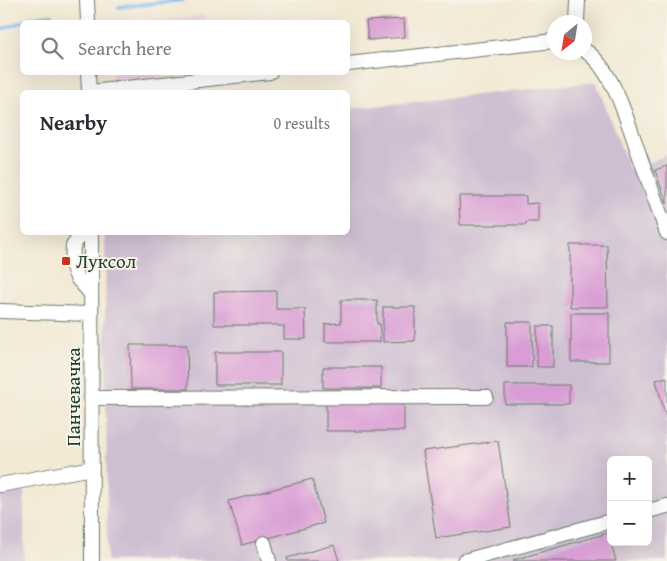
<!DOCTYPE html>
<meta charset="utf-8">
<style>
body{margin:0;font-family:"Gentium Book Plus",serif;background:#f7f7f7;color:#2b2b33}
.controls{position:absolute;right:15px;bottom:15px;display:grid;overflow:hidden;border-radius:8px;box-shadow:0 5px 20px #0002}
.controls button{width:45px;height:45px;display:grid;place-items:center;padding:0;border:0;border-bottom:1px solid #e1e1e2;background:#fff;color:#2b2b33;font:25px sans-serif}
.compass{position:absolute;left:547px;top:15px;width:45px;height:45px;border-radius:50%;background:#fff;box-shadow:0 5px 20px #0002;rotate:210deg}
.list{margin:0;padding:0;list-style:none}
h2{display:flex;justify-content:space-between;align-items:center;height:65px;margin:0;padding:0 20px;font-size:21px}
h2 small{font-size:16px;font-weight:400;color:#7c7c81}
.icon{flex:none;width:28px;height:28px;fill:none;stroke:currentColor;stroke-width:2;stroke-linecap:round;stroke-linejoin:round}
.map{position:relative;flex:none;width:667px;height:561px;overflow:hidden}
.search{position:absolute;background:#fff;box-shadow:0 5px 20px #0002;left:20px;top:20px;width:330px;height:55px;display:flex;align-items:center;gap:12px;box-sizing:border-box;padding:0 18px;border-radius:8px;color:#7c7c81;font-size:19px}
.panel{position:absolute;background:#fff;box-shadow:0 5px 20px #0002;left:20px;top:90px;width:330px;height:145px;border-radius:8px}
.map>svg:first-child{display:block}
</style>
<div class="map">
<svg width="667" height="561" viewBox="0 0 667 561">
<rect width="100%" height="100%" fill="#f7f3e8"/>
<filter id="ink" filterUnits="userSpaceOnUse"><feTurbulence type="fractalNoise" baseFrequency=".02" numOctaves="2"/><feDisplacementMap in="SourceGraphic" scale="10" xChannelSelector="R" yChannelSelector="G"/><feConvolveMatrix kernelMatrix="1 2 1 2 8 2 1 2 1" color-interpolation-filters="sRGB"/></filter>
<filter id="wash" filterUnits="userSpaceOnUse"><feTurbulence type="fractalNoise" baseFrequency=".0096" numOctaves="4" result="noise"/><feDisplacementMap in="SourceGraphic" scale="20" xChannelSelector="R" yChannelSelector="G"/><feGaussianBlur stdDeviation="1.12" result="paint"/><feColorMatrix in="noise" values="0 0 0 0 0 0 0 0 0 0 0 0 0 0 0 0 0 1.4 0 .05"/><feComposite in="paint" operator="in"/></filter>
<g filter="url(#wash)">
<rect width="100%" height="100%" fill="#f3e9d4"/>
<!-- built -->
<path fill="#f0d0e4" d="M204 15 205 22H145Z
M112 72H193V73L112 82Z"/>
<!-- industrial -->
<path fill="#cebed1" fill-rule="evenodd" d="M596 82 630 171 667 155V561H107L105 233 348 232V109ZM611 460H648V542H611Z
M24 491V561H0V495Z"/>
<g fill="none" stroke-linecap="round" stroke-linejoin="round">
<!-- stream -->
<path stroke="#7cb7ee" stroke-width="4" d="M119 7 183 0
M0 30 35 17 51 15"/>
</g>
<g id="blocks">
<!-- building -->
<path fill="#d99cd4" d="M404 19 405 37 368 40 366 21Z
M667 166V204L655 170Z
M459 196H526V204L538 203V222H526V225H460Z
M570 245H607L608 307H570Z
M276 291V309H305L306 339H284V326H278V325H214V292Z
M341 300H377V324H380V342H325V324L341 323Z
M383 307H415V341L383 342Z
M571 313H609V362H571Z
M507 322H532V367H507Z
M537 326H553V367H537Z
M130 345H187L188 389H131Z
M215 352H281V385H215Z
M323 367H381V388H323Z
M667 377V417L666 418 656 380Z
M505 385H569V404H505Z
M326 404H404V431H326Z
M498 441 511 527 436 538 423 451Z
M312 479 324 523 242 545 229 501Z
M608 533 616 561H513V560Z
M334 545 339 561H288L287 558Z"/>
</g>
</g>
<g filter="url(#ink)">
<use href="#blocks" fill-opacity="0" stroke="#69796c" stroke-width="1"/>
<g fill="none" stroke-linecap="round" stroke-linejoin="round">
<!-- minor casing -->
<g stroke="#69796c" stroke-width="16">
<path id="minor" d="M87 0 88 22
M577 22 578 0
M584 50C613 67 629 126 640 157 649 182 658 207 667 233
M348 64 554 41
M88 72 89 92
M91 92 270 72
M83 232 73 246 72 265 77 278 91 294
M91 232 92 561
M0 311 91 314
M91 398 486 397
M0 485 92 468
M648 511 667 506
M264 543 269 561
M464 561 611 521"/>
</g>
<!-- minor -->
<use href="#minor" stroke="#fff" stroke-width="14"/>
</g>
</g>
<!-- markers -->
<rect fill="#c8321e" stroke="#f7f3e8" stroke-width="2" x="61" y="256" width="10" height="10" rx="2.5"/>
<g text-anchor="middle" stroke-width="4" stroke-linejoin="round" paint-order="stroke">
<!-- poi labels -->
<g font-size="19" fill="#1f3d34" stroke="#f7f3e8" text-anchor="start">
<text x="76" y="268">Луксол</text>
</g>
<!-- street labels -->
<g font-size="19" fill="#1f3d34" stroke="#f7f3e8">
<text transform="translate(73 397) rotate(-90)" y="7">Панчевачка</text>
</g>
</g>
</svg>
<div class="controls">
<button>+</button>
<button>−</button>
</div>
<svg class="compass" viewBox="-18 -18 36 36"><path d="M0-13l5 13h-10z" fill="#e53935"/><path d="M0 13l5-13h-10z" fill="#7c7c81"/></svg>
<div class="search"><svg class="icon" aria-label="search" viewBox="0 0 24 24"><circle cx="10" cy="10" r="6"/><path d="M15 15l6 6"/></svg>Search here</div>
<section class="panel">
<h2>Nearby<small>0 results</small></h2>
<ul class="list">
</ul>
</section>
</div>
